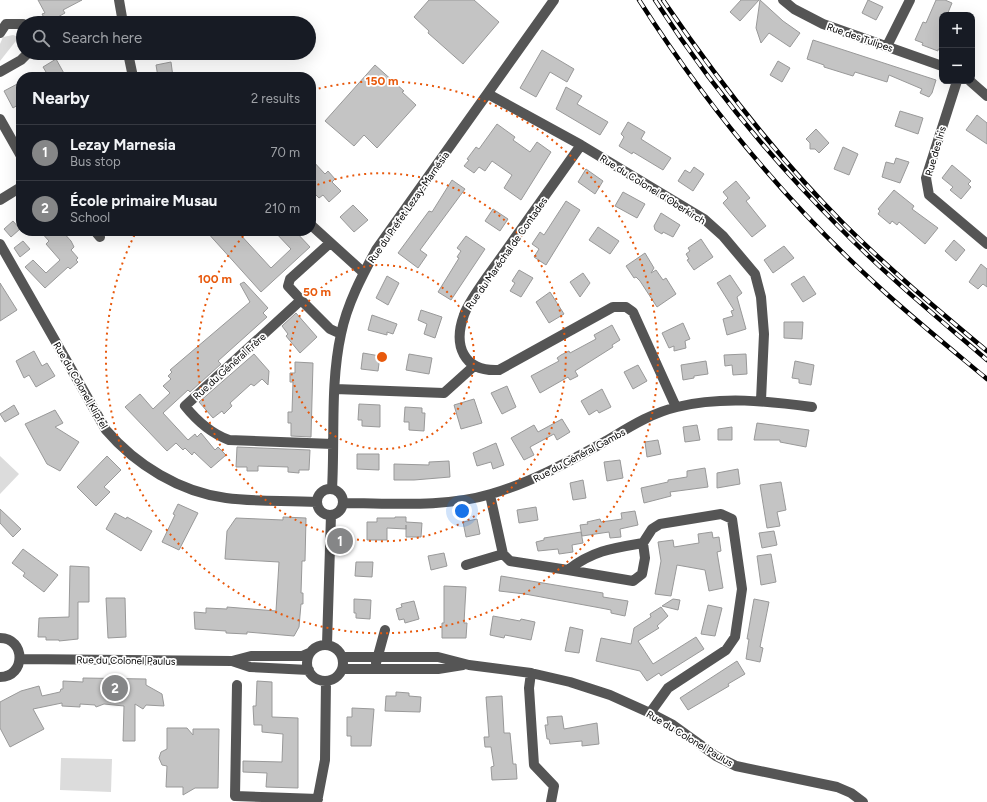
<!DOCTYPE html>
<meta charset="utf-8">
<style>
body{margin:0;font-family:Figtree,sans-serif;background:#20242c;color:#f1f3f6}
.controls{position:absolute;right:12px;top:12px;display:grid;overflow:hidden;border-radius:8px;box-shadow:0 4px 16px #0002}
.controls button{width:36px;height:36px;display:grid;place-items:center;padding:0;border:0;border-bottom:1px solid #363941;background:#171b24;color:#f1f3f6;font:20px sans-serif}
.you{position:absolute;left:462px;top:511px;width:14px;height:14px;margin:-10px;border:3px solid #fff;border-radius:50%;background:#1a73e8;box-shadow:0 0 0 6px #1a73e833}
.badge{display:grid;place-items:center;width:26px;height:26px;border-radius:50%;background:#858687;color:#fff;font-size:13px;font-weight:700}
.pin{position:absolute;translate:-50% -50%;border:2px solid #fff;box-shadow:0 1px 4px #0006}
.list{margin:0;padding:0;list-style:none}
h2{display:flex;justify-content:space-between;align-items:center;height:52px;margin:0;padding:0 16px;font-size:17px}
h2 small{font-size:13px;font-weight:400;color:#9ea1a6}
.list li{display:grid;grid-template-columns:26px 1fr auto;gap:12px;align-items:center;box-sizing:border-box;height:56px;padding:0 16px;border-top:1px solid #363941}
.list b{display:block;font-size:15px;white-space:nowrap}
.list p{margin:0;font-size:13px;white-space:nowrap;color:#9ea1a6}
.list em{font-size:13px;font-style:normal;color:#9ea1a6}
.icon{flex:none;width:22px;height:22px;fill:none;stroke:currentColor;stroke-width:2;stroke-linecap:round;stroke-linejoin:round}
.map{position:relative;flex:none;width:987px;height:802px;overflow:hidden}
.search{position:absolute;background:#171b24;box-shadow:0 4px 16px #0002;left:16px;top:16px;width:300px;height:44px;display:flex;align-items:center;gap:10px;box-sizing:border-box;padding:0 14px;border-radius:22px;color:#9ea1a6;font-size:15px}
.panel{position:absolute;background:#171b24;box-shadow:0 4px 16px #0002;left:16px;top:72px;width:300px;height:164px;border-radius:16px}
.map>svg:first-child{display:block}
</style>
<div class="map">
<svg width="987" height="802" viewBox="0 0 987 802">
<rect width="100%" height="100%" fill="#fff"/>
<!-- green -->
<path fill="#dcdcdc" d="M13 35 19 37 0 61V44L3 37Z
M0 456 19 474 0 494Z
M61 758 112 759 111 792 60 790Z"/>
<!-- building -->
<path fill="#c4c4c4" stroke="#999" d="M38 0H82L63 10 65 13 47 23 42 14 45 13Z
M429 0H474L499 22 463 64 428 33 429 31 414 17Z
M741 0H759L740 21 730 12Z
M760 0 783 21 800 33 790 47 769 33 761 43 756 28Z
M868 0 883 7 876 20 862 13Z
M936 0H945L952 3 947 15H942V51L938 49V51L922 45 923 43 915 40 923 22 926 23Z
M813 40 936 80 932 93 929 97 920 93 922 89 889 75 887 82 855 72 853 76 824 67V65L807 59Z
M542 50 574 69 567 82 550 72 536 97 520 88Z
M56 59 66 77H49L43 67Z
M778 61 790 68 782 82 770 75Z
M171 62 173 77H158L156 65Z
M375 65 404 91 402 92 416 105 377 148 364 135 354 146 325 121Z
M21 82V103L13 108 4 91Z
M566 87 582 96 577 104 608 122 600 135 556 109Z
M900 111 923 118 918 134 895 126Z
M977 115 987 123V144L966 130Z
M628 122 645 132 641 139 671 158 663 170 633 152 632 154 619 146 624 137 621 134Z
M497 124 515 137 513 140 530 152 537 142 551 152 521 200 504 188 512 175 492 161 485 171 479 167 474 173 464 166 469 160 467 159 476 147 479 149Z
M816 129 829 143 819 153 815 149H810V143L806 139Z
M843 147 858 154 849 175 834 169Z
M896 158 909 162 900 183 882 177 886 162 894 164Z
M311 159 325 174 328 171 335 179 332 182 341 191 329 202 323 195 319 198 311 190Z
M952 165 971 181 968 184 971 187 961 199 950 190 953 187 942 178Z
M694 167 704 174 693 191 678 181 685 170 690 173Z
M586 169 603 181 595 194 578 182Z
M452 180 465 189 420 250 427 255 418 268 398 253 429 211 432 212Z
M736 181 750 198 746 201 766 226 752 237 723 203 728 198 723 192Z
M894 190 914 206 912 209 938 228 925 244 899 222 897 225 892 221 890 224 878 214 880 211 878 209Z
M623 192 645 204 637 218 615 206Z
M566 201 580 210 546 265 534 257 539 249 532 244 540 232 544 235Z
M353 205 368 220 354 232 340 217Z
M493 209 508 219 500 231 485 221Z
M661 213 680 225 673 237 663 232 662 234 655 230 654 226Z
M13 221 20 229 11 237 4 229Z
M598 227 619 241 610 254 589 240Z
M40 231H62L71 241 74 247 71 250 78 258 76 260 78 262 70 269 68 267 45 288 25 267 33 260 46 273 60 260 46 244 49 241Z
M206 231H237L271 268 291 249 274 231H295L310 247 261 292Z
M466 236 485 249 451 300 438 292 459 258 457 257 461 251 457 248Z
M701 239 713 257 694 270 687 260 689 259 686 254 690 251 688 248Z
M954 240 965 250 956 261 945 251Z
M23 241 30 249 20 257 14 248Z
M784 246 794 258 773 273 764 260Z
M645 253 654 268 651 273 656 270 663 280 666 278 676 294 657 307 640 281 636 277 634 278 626 266Z
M981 264 987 269V287L983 284 978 289 969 282Z
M519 270 533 278 521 297 510 291 515 283 512 281Z
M583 273 590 283 580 297 570 282Z
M730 275 742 293 737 297 746 329 727 335 723 319 733 316 731 311 734 310 717 283Z
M387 276 399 283 388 305 376 298Z
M804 276 816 294 803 302 791 284Z
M244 282 268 308 263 313 267 317 218 361 221 364 190 392 188 390 163 413 188 440 195 434 197 437 201 433 215 450 218 447 226 455 211 468 194 452 192 455 185 448 183 450 176 443 167 451 125 407 140 394 153 409 170 393 163 386 171 379 168 376 172 372 170 370 250 302 240 284Z
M0 283 17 310 0 321Z
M550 292 564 314 549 323 536 302Z
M421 310 442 317 435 338 424 334 427 324 418 320Z
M296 313 317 337 300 353 286 336 288 334 282 326Z
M372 315 397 324 393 334 387 332V335L368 330Z
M784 322H803L802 339 784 338Z
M683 323 690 339 685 341 686 348 674 351V346L669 348 662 333Z
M612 325 620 340 612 345 613 347 575 371 578 376 570 380 568 377 540 393 531 376 559 361 557 358 561 355 569 351 570 353 596 339 594 335Z
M34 351 42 366 47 363 55 376 36 387 29 375 24 378 16 361Z
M363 353 380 356 378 371 361 369Z
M254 354 269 371 268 385 262 379 254 386 251 384 230 403 232 406 224 414 222 411 213 418 199 402Z
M409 354 432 358 429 374 406 370Z
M746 354 747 374 733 375 732 365 725 366 724 355Z
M706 361 708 374 694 376V378L683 380 681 365Z
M795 361 814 365 811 385 799 383V379L792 378Z
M295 362 313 363 311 437 291 436V423H288V412H292L293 382H290V373H295Z
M638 365 647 381 633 389 624 372Z
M507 386 516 407 502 414 491 393Z
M602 389 611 407 599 413 597 410 589 415 581 401Z
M474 399 482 423 461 429 454 405Z
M359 404 380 405V427L362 426V420H358Z
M14 405 19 414 5 422 0 414Z
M405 407 422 408V413H425L424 431 409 430V422H404Z
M55 410 63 423 55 427 79 442 60 471 47 464 25 424Z
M562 419 570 432 557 440 554 434 530 447 534 455 524 460 511 438 534 425 538 432Z
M757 423 809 430 806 447 780 442V440H754Z
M697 425 700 440 685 442 683 427Z
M732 427V440H718V429Z
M658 440 661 454 647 457 645 442Z
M496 443 504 465 493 469 491 462 477 466 473 453Z
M237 447 310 450 309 470H299V473L288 472V467L258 466V471H247V467H236Z
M357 454H379V470L357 469Z
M107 456 121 470 104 487 110 492 96 506 77 487Z
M620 460 623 478 607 481 604 462Z
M449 461 450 477 414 480H394V464L429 465V462Z
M705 468 708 487 670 492 671 496 644 503 641 488 668 482V480L687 477V471Z
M738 469 740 484 717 488V473Z
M583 480 586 498 573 500 570 483Z
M781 482 786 510 777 512 780 526 767 528 760 485Z
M178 504 198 513 179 550 162 542 175 515 173 514Z
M536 507 538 520 519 523 517 510Z
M0 509 21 529 13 537 0 523Z
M635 511 638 525 620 529 621 537 610 538 609 532 582 536 580 525 588 524 587 522 600 519 601 522 622 519 621 513Z
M115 513 126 519 127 517 152 531 141 551 106 529Z
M283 517 306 518 305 561H302L301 593H303V604H301L299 627 294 636 247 632V634L226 633V631L195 629 194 612 206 613V608L227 609V607L276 611 279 562 225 559 227 531 236 518 283 520Z
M395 517H406V522L422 523 421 537H406V525V529L387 528V540H367V522H377V518H395Z
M477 519 480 534 466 537 463 522Z
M774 531 777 545 762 548 759 533Z
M581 532 583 543 572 545 573 552 559 554 558 549 538 551 536 542 544 540V538Z
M712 532 713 538 719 537 721 551 717 552 723 588 709 591 705 570 677 565 671 596 655 594 661 561 658 542 673 540 674 547 699 543 698 534Z
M23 549 58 575 44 592 23 576 25 573 12 563Z
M444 553 447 566 431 570 428 556Z
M771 554 776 582 761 585 757 556Z
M356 562H373L372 577 355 576Z
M70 566 89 567V602H78V639L59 641V640H46V637H38L39 618 69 617Z
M501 576 603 593V597L628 601 625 616 611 613V610L606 609 525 594 499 591Z
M444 586 466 587 464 623H467L466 638H442V623H444Z
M106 598H125L126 637 108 638Z
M354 599 371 600 370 619 356 618V613H354Z
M673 599 680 600 678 610 662 606Z
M754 599 769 602 760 647 763 648 760 662 746 659 749 639H747Z
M414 601 419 619 405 623 404 619 399 620 396 609 402 607 401 604Z
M708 605 722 608 715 636 701 634Z
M661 607 668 616 657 626 659 628 638 641 653 664 696 637 704 649 661 676 659 673 647 681 640 671 596 661 601 638 631 644 634 628 651 617 650 614Z
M493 616 520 621 521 619 535 622 531 640 505 635 504 638 490 635Z
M570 627 583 630 579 653 565 651Z
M737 661 745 674 728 684 729 686 688 710 680 698Z
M83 678 146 679V685L162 694 164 706 146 705 143 709 135 704V741H123L124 706 104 704 96 707 95 705 80 704V707L62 706V703L33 709 44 729 10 747 0 728V702L21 691 39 686 42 696 60 692 61 689H63V681L83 682Z
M257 681 272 682V717L298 718V788L266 787 267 773 243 772V761L282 762 283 734 262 732V725H254L253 706H256Z
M396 692 409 693V696L421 697 420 712 385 711 386 696H396Z
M502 696 504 733H510L513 764H516L517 779 492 780 491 767 494 766 491 747H485L484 737H489L486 697Z
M352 708 374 709 371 746H351V736H347V717H352Z
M562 716 564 729 597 723 599 744 582 746V741L550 744 549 739H547L545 725H548L547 717Z
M167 728H187L193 735V729H219L218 788H195L183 795V787H166L167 766 162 765 159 758 161 752 167 749Z"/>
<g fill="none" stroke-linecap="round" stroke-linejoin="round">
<!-- minor -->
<path stroke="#555" stroke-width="10" d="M119 0 123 23
M783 0 794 9 823 24 942 66
M0 33 6 24H23
M887 46 910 0
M128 53 133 77
M0 72 21 60 28 53
M957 81 926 178 929 195 987 244
M970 81 987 96
M488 94 581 145 704 219 723 236 755 274 761 297 764 334 761 400
M0 119 21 156
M581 145C554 183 527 221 500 259 491 272 469 300 464 315 453 345 463 372 499 370L613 307H626L633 312 676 407
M0 200 21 187
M311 225 364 273
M95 231 100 237
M0 244 106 430C136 465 180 492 226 498 256 502 287 500 317 502
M301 300 288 286 290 279 330 243
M335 389 444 393 474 366
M333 444 229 440C210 433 197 421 185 406L301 300 330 329 341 334
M332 489C335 438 330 384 341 334 347 304 362 276 376 250L554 0
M317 502a13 13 0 1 1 26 0a13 13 0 1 1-26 0Z
M490 495 503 554 510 561 568 570C592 551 613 548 643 543L652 529 660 524 721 514 732 519 742 589 735 637 726 650 668 688 650 713
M343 503C391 503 444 508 491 494 532 482 568 462 606 441 628 428 651 413 677 407 722 396 767 401 812 407
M466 565 503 554
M568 570 633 581 642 574 645 558 643 543
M0 638C26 638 26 677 0 677
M327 644 331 515
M307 663a18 18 0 1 1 36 0a18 18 0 1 1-36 0Z
M343 657H438L469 665 531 673 570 682 610 695 650 713 673 725 716 756 736 766 837 787 851 793 863 802
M20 659 232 661 251 656H302L309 653
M232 661 250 667 309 670
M376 663 385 630
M342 669H438L463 665
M531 673 529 688 534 765 554 786 551 802
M237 685 235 796 318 799
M317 802 325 760 326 681"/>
<!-- rail casing -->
<g stroke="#000" stroke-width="4.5">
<path id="rail" d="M639 0C706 105 787 203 879 287 914 319 951 349 987 379
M655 0C708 82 771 159 840 228 886 275 937 317 987 360
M663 0C717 79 776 156 844 224 889 269 938 310 987 351"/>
</g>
<!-- rail -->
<use href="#rail" stroke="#fff" stroke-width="3" stroke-dasharray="9" stroke-linecap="butt"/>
</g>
<!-- distance rings -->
<g fill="none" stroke="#e8590c" stroke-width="2" stroke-dasharray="2 4">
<circle cx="382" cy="357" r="92"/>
<path d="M312 187A184 184 0 1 1 247 232"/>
<path d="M313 90A276 276 0 1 1 136 232"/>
</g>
<g text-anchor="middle" stroke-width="3.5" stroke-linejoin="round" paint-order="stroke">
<!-- street labels -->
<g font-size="10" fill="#000" stroke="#fff">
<text transform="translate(860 37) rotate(19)" y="4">Rue des Tulipes</text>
<text transform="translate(935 151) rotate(-74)" y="4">Rue des Iris</text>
<text transform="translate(653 189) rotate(32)" y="4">Rue du Colonel d'Oberkirch</text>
<text transform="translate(408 207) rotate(-55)" y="4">Rue du Préfet Lezay-Marnésia</text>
<text transform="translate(506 253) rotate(-55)" y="4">Rue du Maréchal de Contades</text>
<text transform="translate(229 366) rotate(-42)" y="4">Rue du Général Frère</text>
<text transform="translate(81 385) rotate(60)" y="4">Rue du Colonel Klipfel</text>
<text transform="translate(579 455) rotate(-28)" y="4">Rue du Général Gambs</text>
<text transform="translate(126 660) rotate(1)" y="4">Rue du Colonel Paulus</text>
<text transform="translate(690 738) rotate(31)" y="4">Rue du Colonel Paulus</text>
</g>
</g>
<circle cx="382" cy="357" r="6" fill="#e8590c" stroke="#fff" stroke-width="2"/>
<g font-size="12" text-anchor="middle" font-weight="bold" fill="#e8590c" stroke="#fff" stroke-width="3.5" stroke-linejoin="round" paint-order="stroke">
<text x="382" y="85">150 m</text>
<text x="215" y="283">100 m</text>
<text x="317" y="296">50 m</text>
</g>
</svg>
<div class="controls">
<button>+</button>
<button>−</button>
</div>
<div class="you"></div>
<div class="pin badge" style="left:340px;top:541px">1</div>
<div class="pin badge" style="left:115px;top:688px">2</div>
<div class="search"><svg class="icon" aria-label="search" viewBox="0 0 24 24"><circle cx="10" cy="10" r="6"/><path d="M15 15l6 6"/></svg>Search here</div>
<section class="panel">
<h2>Nearby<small>2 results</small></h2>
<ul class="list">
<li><span class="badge">1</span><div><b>Lezay Marnesia</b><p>Bus stop</p></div><em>70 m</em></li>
<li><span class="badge">2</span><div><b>École primaire Musau</b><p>School</p></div><em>210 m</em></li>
</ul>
</section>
</div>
